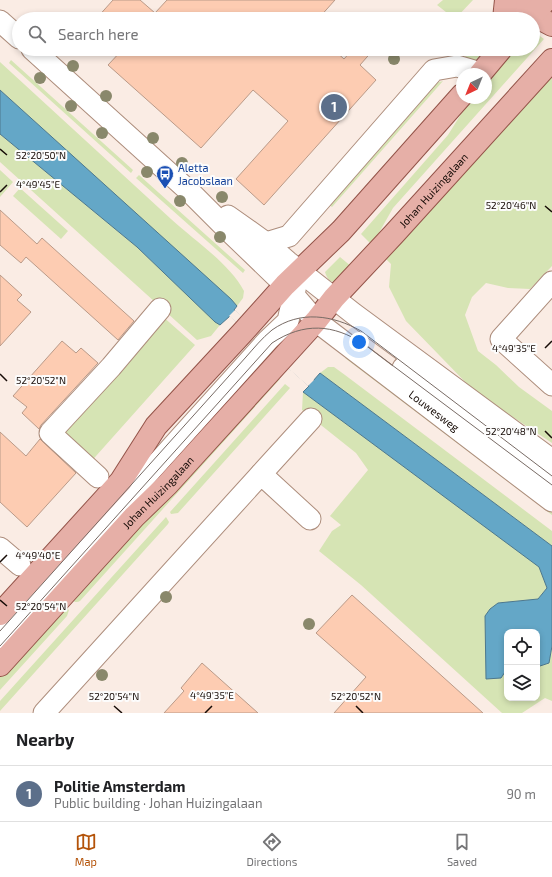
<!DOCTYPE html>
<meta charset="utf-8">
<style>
body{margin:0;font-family:"Exo 2",sans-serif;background:#f2f2f2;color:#202124}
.controls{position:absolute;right:12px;bottom:12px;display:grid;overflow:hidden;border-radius:8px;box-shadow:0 2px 6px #0003}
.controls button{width:36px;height:36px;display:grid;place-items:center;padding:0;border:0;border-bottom:1px solid #e0e0e0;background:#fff;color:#202124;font:20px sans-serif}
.compass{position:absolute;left:456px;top:68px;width:36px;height:36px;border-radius:50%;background:#fff;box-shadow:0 2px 6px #0003;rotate:223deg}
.you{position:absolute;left:359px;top:342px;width:14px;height:14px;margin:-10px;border:3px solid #fff;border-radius:50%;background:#1a73e8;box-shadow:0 0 0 6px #1a73e833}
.badge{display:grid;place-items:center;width:26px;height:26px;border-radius:50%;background:#b45309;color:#fff;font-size:13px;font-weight:700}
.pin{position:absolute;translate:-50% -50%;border:2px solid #fff;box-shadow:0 1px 4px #0006}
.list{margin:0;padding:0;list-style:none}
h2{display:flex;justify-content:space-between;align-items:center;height:52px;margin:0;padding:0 16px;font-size:17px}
h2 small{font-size:13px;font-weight:400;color:#757577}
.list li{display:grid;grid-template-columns:26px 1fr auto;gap:12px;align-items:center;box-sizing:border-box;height:56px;padding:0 16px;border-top:1px solid #e0e0e0}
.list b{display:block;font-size:15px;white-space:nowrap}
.list p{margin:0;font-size:13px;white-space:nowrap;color:#757577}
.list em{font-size:13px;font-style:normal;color:#757577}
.icon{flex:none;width:22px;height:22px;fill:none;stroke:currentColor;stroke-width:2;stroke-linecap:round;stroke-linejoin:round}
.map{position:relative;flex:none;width:552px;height:713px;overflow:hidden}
.search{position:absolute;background:#fff;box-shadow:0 2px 6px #0003;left:12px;right:12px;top:12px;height:44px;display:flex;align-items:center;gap:10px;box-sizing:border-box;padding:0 14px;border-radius:22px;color:#757577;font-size:15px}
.sheet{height:108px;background:#fff}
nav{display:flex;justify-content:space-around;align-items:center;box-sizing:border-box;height:56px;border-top:1px solid #e0e0e0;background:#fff;font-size:11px;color:#757577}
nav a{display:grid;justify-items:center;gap:2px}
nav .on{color:#b45309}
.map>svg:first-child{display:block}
</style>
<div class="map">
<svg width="552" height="713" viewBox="0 0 552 713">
<rect width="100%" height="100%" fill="#faece4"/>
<!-- green -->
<path fill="#d6e4b4" d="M443 0H473L455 19 437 5Z
M533 31 544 39 393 208 372 245 361 234 448 135 471 98H486V81L515 49H533Z
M469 49H487L471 65 463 61Z
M11 60 133 170 131 173 9 63Z
M0 62C57 114 114 167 171 219 195 241 229 263 244 291L243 298 237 306 0 90Z
M552 73V266L530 289 508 288 486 283 472 297 465 315 478 351 496 365 519 387 552 411V443L474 391 406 321 389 287 391 264 386 259Z
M443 81 332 207 327 203 432 84Z
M0 134 137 247 220 325 211 336 197 340 0 162Z
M0 170 13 182 0 197Z
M139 175 245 270 243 273 136 178Z
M20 188 68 231 61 239 13 196Z
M340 257 352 267 335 282C329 282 327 278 325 272Z
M161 315 195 345 88 465 55 434Z
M348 353 552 507V515L345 358Z
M328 367H334L345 375 552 531V546L320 373Z
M276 376 280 379 80 601C77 603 74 602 72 600Z
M285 384 290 388 178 513 171 514 170 512Z
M303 392 540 567 547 588 538 599 498 603 486 652V678H501L507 669V698H537V667L549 663 552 646V701L545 698 522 713H502L361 585 319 551 332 531 341 525 330 516 368 470 356 453 302 410Z
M166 517 169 522 168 524 0 711V701Z
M63 605 69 610 67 616 0 690V673Z"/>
<!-- water -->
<path fill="#64a7c7" stroke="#4d788d" d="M0 90 231 299 237 306 234 310 313 381 320 373 552 546V646L549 663 537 667V632H507V669L501 678 486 679 485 616 490 609 498 603 538 599 547 588 539 567 303 392 309 386 230 316 220 325 215 322 137 247 0 134Z"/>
<!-- pier -->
<path fill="#faece4" d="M235 310 314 380 308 386 229 316Z"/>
<!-- building -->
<path fill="#fdccb2" stroke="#ba9a88" d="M113 0H140L155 13 167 0H335L318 19H96Z
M123 49H333L344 59 353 49H374L360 65 376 80 264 205 236 179 288 121 253 90 201 148 108 65Z
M0 210 37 244 42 238 134 321 118 340 26 257 21 263 0 245Z
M0 275 22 295 17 300 31 312 0 346Z
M62 341 76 353 81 348 98 363 41 425 39 429 22 413 27 407 13 396Z
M0 432 26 456 40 439 76 473 27 527 0 502Z
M352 595 483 713H334L366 677 316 633Z
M202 663 258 713H164L184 691 181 688Z"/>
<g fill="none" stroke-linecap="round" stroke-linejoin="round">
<!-- minor casing -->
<g stroke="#ad8d7c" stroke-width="23">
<g id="minor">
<path d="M0 21 19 38"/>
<path id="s1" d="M32 49 190 192 227 229 285 285 316 321 552 501"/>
<path d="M228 216 266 243 288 262 354 314 552 460"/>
<path d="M266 243 289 236 434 70 457 66 481 73"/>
<path d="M552 282 501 339 552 385"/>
<path d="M403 368 552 481"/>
<path d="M261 474 311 419"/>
<path d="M98 477 50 433 111 367 160 309"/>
<path d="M0 548 20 565"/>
<path d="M0 638 268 340 288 321 296 285"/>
<path d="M44 713 261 474 310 519"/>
</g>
</g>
<!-- major casing -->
<g stroke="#935348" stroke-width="24">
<g id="major">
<path d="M515 0 533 15 552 25"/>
<path d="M504 19 506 0"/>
<path d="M529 19 546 0"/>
<path d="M480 74 501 49"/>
<path d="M0 614 121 481 156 426 243 332 285 285 341 231 462 95"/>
<path id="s2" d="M0 665 134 517 167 485 316 321 334 298 394 234 552 60"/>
</g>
</g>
<!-- minor -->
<use href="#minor" stroke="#fff" stroke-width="21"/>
<!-- major -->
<use href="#major" stroke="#e6afa7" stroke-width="22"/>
<!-- tram -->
<path stroke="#786b65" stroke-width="1" d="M0 631 246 357C254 348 262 338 272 330 300 310 333 315 361 331L552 476
M0 646 272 343C304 322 333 324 364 344L552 485"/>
</g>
<!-- trees -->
<g fill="#89886b">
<circle cx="394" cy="59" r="6"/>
<circle cx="73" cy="66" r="6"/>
<circle cx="40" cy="78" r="6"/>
<circle cx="106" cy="96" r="6"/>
<circle cx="71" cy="106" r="6"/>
<circle cx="102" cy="133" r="6"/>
<circle cx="153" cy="138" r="6"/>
<circle cx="182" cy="163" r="6"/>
<circle cx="147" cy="172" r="6"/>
<circle cx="222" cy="197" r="6"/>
<circle cx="180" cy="201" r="6"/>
<circle cx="220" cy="237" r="6"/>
<circle cx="166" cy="597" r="6"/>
<circle cx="309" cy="624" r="6"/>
<circle cx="102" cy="675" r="6"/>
</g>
<!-- ticks -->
<path fill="none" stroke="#160b06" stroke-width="1.5" d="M0 149 7 155M0 192 7 185M545 206 552 212M545 348 552 341M0 374 7 381M545 431 552 438M0 562 7 555M0 600 7 606M114 706 122 713M356 706 363 713M205 713 212 706"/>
<!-- icons -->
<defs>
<g id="bus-pin" transform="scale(0.9)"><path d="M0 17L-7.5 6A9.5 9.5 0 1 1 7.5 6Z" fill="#1a4fb4" stroke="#fcfcfc"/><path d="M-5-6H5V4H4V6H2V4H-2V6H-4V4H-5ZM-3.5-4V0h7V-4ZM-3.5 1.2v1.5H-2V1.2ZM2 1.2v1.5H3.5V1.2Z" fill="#fff"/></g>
</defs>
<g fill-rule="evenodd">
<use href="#bus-pin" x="165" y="174"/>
</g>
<g text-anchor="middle" stroke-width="4" stroke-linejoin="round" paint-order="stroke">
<!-- transit labels -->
<g font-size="11" fill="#164399" stroke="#fcfcfc" text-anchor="start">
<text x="178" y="172">Aletta<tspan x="178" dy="13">Jacobslaan</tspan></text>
</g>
<!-- street labels -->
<g font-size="11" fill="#160b06" stroke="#fcfcfc">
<text dy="4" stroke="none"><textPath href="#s2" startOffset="643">Johan Huizingalaan</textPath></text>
<text dy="4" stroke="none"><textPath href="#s1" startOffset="542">Louwesweg</textPath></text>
<text dy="4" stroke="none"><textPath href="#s2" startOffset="234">Johan Huizingalaan</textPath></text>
</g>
</g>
<g font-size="10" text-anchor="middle" fill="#160b06" stroke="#fcfcfc" stroke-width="4" stroke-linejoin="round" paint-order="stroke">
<text x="41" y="159">52°20'50"N</text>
<text x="38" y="188">4°49'45"E</text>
<text x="511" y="209">52°20'46"N</text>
<text x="514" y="352">4°49'35"E</text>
<text x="41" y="384">52°20'52"N</text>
<text x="511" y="435">52°20'48"N</text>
<text x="38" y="559">4°49'40"E</text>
<text x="41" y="610">52°20'54"N</text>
<text x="212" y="699">4°49'35"E</text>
<text x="114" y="700">52°20'54"N</text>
<text x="356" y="700">52°20'52"N</text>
</g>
</svg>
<div class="controls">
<button><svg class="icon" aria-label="locate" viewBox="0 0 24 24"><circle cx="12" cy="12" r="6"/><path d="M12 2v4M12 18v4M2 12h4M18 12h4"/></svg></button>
<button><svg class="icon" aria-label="layers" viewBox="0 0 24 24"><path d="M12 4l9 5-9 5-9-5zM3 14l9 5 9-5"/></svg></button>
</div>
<svg class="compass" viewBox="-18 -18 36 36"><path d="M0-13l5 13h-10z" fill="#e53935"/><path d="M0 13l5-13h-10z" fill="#757577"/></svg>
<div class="you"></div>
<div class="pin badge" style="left:334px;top:107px;background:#5c6f8a">1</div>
<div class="search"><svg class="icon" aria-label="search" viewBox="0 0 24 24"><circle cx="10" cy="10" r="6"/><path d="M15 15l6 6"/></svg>Search here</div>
</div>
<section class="sheet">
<h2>Nearby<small></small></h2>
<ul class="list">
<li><span class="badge" style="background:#5c6f8a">1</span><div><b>Politie Amsterdam</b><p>Public building · Johan Huizingalaan</p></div><em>90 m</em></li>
</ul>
</section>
<nav>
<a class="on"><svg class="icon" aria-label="map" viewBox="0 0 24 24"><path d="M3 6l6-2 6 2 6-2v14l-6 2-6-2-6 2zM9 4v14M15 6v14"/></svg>Map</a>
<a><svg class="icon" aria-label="directions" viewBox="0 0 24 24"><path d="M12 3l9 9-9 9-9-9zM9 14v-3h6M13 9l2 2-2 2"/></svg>Directions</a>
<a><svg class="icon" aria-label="saved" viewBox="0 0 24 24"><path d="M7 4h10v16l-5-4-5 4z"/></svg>Saved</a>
</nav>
